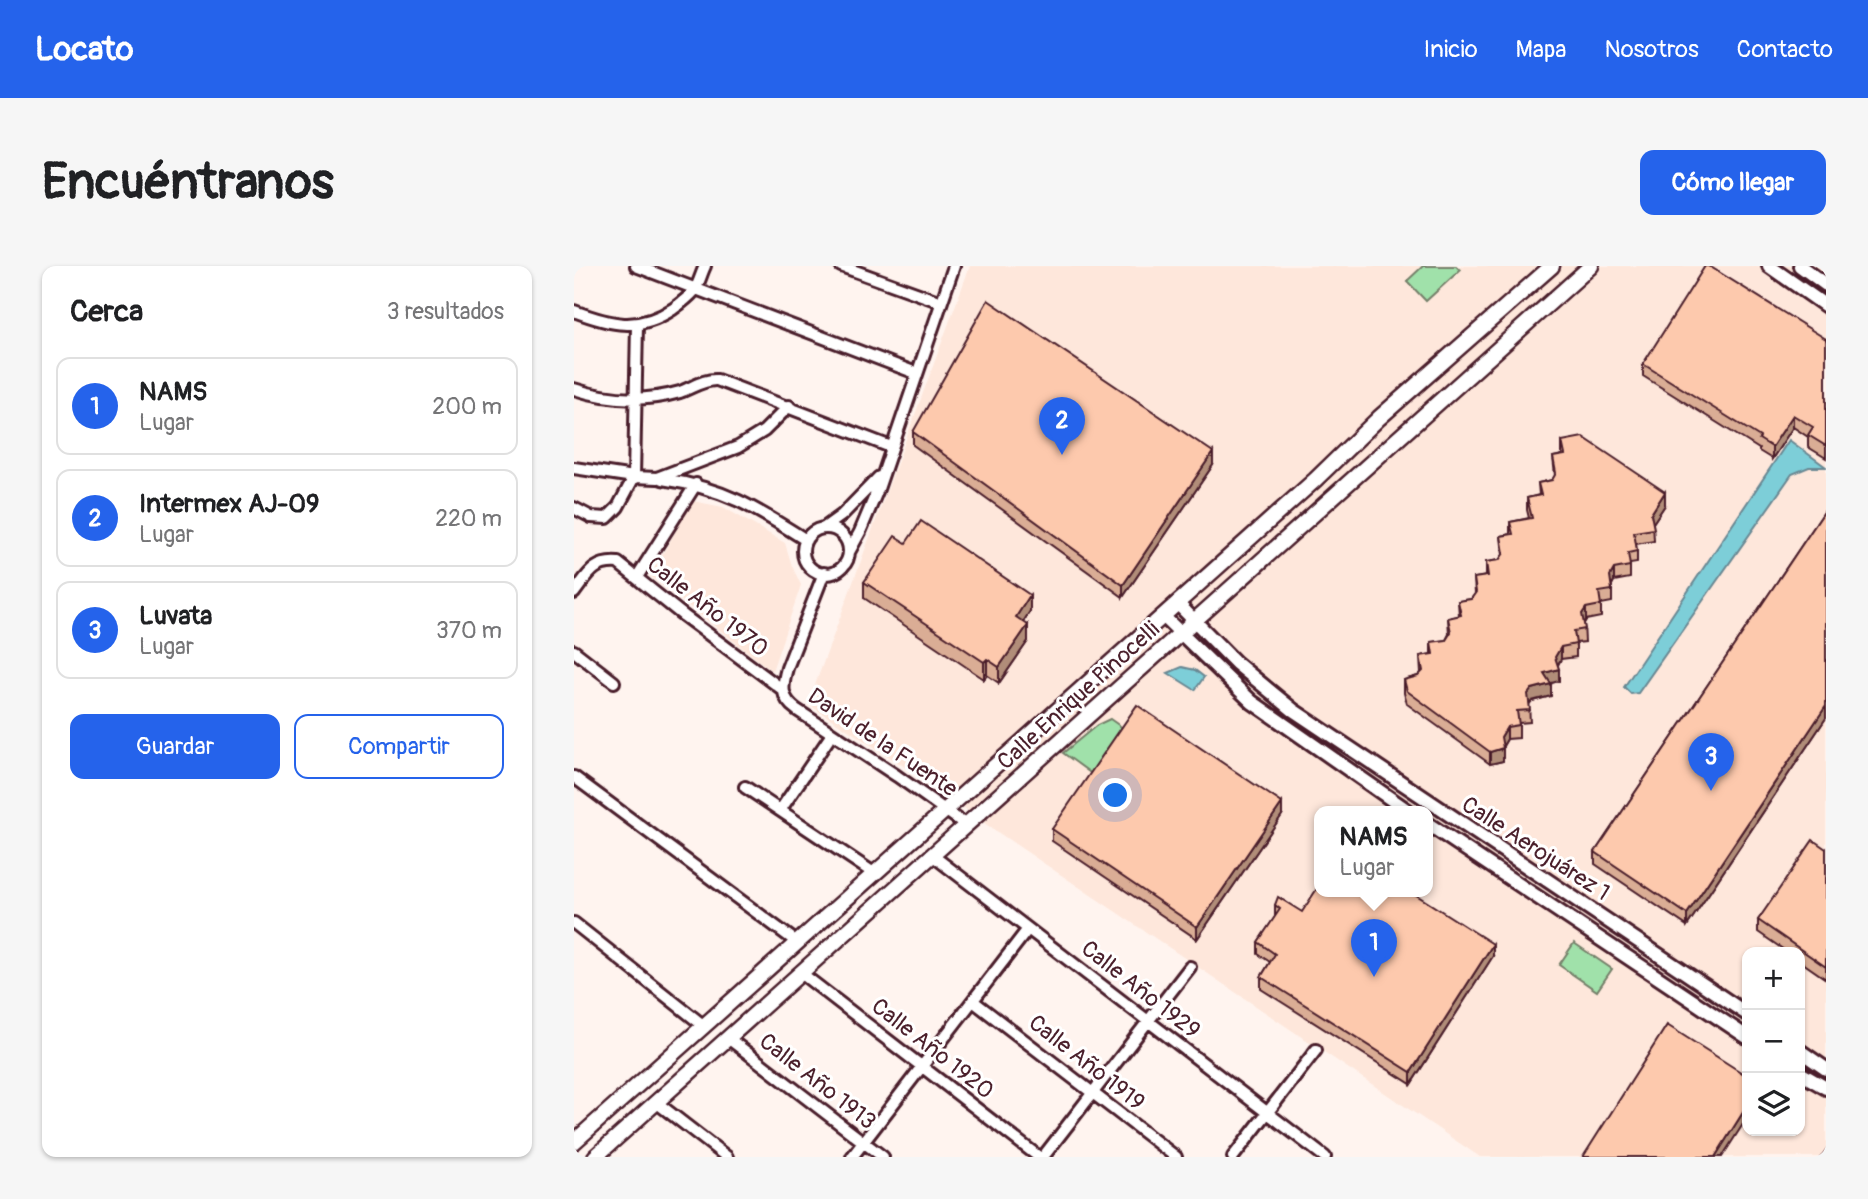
<!DOCTYPE html>
<html lang="es">
<meta charset="utf-8">
<style>
body{margin:0;font-family:Pangolin,sans-serif;background:#f6f6f6;color:#202124}
.controls{position:absolute;right:21px;bottom:21px;display:grid;overflow:hidden;border-radius:14px;box-shadow:0 2px 5px #0004}
.controls button{width:63px;height:63px;display:grid;place-items:center;padding:0;border:0;border-bottom:2px solid #e0e0e0;background:#fff;color:#202124;font:35px sans-serif}
.you{position:absolute;left:542px;top:530px;width:24px;height:24px;margin:-18px;border:5px solid #fff;border-radius:50%;background:#1a73e8;box-shadow:0 0 0 10px #1a73e833}
.badge{display:grid;place-items:center;width:46px;height:46px;border-radius:50%;background:#2563eb;color:#fff;font-size:23px;font-weight:700}
.pin{position:absolute;translate:-50% -58px;filter:drop-shadow(0 2px 4px #0008)}
.pin::after{content:'';position:absolute;top:37px;width:24px;height:21px;background:inherit;clip-path:polygon(0 0,100% 0,50% 100%)}
.popup{position:absolute;left:740px;top:540px;width:119px;height:91px;box-sizing:border-box;display:grid;place-content:center;border-radius:14px;background:#fff;filter:drop-shadow(0 2px 5px #0005);font-size:23px;white-space:nowrap;color:#757577}
.popup b{font-size:26px;color:#202124}
.popup::after{content:'';position:absolute;left:50%;top:100%;margin-left:-14px;border:14px solid transparent;border-top-color:#fff}
.list{margin:0;padding:0;list-style:none}
h2{display:flex;justify-content:space-between;align-items:center;height:91px;margin:0;padding:0 28px;font-size:30px}
h2 small{font-size:23px;font-weight:400;color:#757577}
.list li{display:grid;grid-template-columns:46px 1fr auto;gap:21px;align-items:center;box-sizing:border-box;height:98px;margin:0 14px 14px;padding:0 14px;border:2px solid #e0e0e0;border-radius:14px}
.list b{display:block;font-size:26px;white-space:nowrap}
.list p{margin:0;font-size:23px;white-space:nowrap;color:#757577}
.list em{font-size:23px;font-style:normal;color:#757577}
.actions{display:flex;gap:14px;padding:21px 28px}
.actions a{flex:1;padding:16px 0;border:2px solid #2563eb;border-radius:14px;text-align:center;font-size:24px;color:#2563eb}
.actions .main{background:#2563eb;color:#fff}
.icon{flex:none;width:38px;height:38px;fill:none;stroke:currentColor;stroke-width:2;stroke-linecap:round;stroke-linejoin:round}
.map{position:relative;flex:none;width:1252px;height:891px;overflow:hidden;border-radius:14px}
header{display:flex;align-items:center;gap:42px;box-sizing:border-box;height:98px;padding:0 35px;background:#2563eb;color:#fff}
header strong{font-size:33px}
nav{display:flex;gap:38px;margin-inline-start:auto;font-size:24px}
.intro{display:flex;align-items:center;justify-content:space-between;box-sizing:border-box;height:168px;padding:0 42px}
h1{margin:0;font-size:49px}
.button{padding:18px 32px;border-radius:14px;background:#2563eb;color:#fff;font-size:24px;font-weight:700}
main{display:flex;gap:42px;padding:0 42px}
aside{flex:1;background:#fff;border-radius:14px;box-shadow:0 2px 5px #0004}
.map>svg:first-child{display:block}
</style>
<header>
<strong>Locato</strong>
<nav><a>Inicio</a><a>Mapa</a><a>Nosotros</a><a>Contacto</a></nav>
</header>
<div class="intro"><h1>Encuéntranos</h1><a class="button">Cómo llegar</a></div>
<main>
<aside>
<h2>Cerca<small>3 resultados</small></h2>
<ul class="list">
<li><span class="badge">1</span><div><b>NAMS</b><p>Lugar</p></div><em>200 m</em></li>
<li><span class="badge">2</span><div><b>Intermex AJ-09</b><p>Lugar</p></div><em>220 m</em></li>
<li><span class="badge">3</span><div><b>Luvata</b><p>Lugar</p></div><em>370 m</em></li>
</ul>
<div class="actions"><a class="main">Guardar</a><a>Compartir</a></div>
</aside>
<div class="map">
<svg width="1252" height="891" viewBox="0 0 1252 891">
<rect width="100%" height="100%" fill="#fff4ef"/>
<filter id="ink" filterUnits="userSpaceOnUse"><feTurbulence type="fractalNoise" baseFrequency=".0143" numOctaves="2"/><feDisplacementMap in="SourceGraphic" scale="14" xChannelSelector="R" yChannelSelector="G"/><feConvolveMatrix kernelMatrix="1 2 1 2 8 2 1 2 1" color-interpolation-filters="sRGB"/></filter>
<g filter="url(#ink)">
<!-- built -->
<path fill="#fee7db" fill-rule="evenodd" d="M396 0H1252V891H906L413 559 365 523 234 438ZM746 545H854V625H746ZM1173 686H1226V865H1173Z
M119 235 149 241 211 277 218 300 227 319 198 405 76 310Z"/>
<!-- green -->
<path fill="#a0e1aa" stroke="#75806a" stroke-width="2" d="M849 0H882L886 4 852 35 833 15Z
M536 453 553 465 522 511 489 487 523 459Z
M1000 677 1038 703 1023 725 985 699Z"/>
<!-- water -->
<path fill="#7dced8" stroke="#698893" stroke-width="2" d="M1215 174 1252 201H1235L1218 208 1064 427 1057 428 1050 421Z
M608 401 621 404 630 411 621 424 594 407Z"/>
<g fill="none" stroke-linecap="round" stroke-linejoin="round">
<!-- minor casing -->
<g stroke="#4a1f2b" stroke-width="16">
<path id="minor" d="M62 0 342 107
M267 0 367 36
M0 45C37 59 64 66 99 43 106 38 114 32 120 25 125 18 127 8 131 0
M0 123C34 134 71 136 106 126 118 122 130 113 143 114L317 181
M0 202 60 211 83 212 164 181 190 165 215 140
M88 213C150 222 180 241 232 274
M0 242 17 251 33 252 44 241 60 211 63 59
M250 262 268 249 305 211
M229 285a23 23 0 1 1 46 0a23 23 0 1 1-46 0Z
M275 286 286 266 304 223 380 0
M250 307 213 402C208 420 206 432 223 444L323 510 392 559
M63 311 122 218
M0 327C14 309 19 295 44 297L110 350 208 423
M0 385 40 416
M0 511 224 677
M171 521 301 608
M207 543 258 468
M358 589 751 891
M0 657 130 760
M227 707 465 891
M399 735 602 891
M154 772 309 891
M82 836 153 891
M278 891 454 663
M469 891 616 701
M659 891 742 784"/>
</g>
<!-- tertiary casing -->
<g stroke="#4a1f2b" stroke-width="18">
<path id="tertiary" d="M1195 0 1252 40
M1226 0 1252 19
M603 337 662 397 719 444 1173 748
M589 350 678 436 834 545
M854 558 1173 771
M1226 785 1252 803
M1226 807 1252 822"/>
</g>
<!-- secondary casing -->
<g stroke="#4a1f2b" stroke-width="19">
<path id="secondary" d="M0 876 741 214 805 152 978 0
M21 891 1017 0"/>
</g>
<!-- minor -->
<use href="#minor" stroke="#fff" stroke-width="10"/>
<!-- tertiary -->
<use href="#tertiary" stroke="#fff" stroke-width="12"/>
<!-- secondary -->
<use href="#secondary" stroke="#fff" stroke-width="14"/>
</g>
<!-- wall -->
<path fill="#daad95" stroke="#4a1f2b" stroke-width="2" d="M1252 73V192L1234 181V171L1219 161 1198 193 1185 185V183L1069 110V98Z
M339 166 639 199 549 331 339 179Z
M988 175 1091 239 1079 257 1080 275 1062 278 1063 285V297L1056 298V312L1040 315 1038 319V336L1027 338V351L1012 354 1010 357 1011 376 1002 377V391L987 393 984 399 985 415 977 417V430L958 435 955 438 956 456 945 457V472L933 473 929 480V495L916 498 833 438 830 427V414L844 410 847 407 846 390 857 388V376L872 374 875 368 874 352 885 350 884 335 897 333 901 328 900 312 912 310V296L925 294 929 289 927 270 936 268V256L955 252 953 244V232L965 229 964 217 978 214 981 210 979 191 988 189Z
M1252 243V452L1113 660 1021 598V586Z
M332 277 456 345 449 356 454 375 425 417 413 409 410 413 290 332V316Z
M708 549 623 673 478 575V563Z
M1252 583V713L1226 695V686H1213L1184 666V654Z
M701 639 728 646 919 690 837 818 687 723V711L696 696 684 688V676L701 651Z"/>
<!-- shaded-wall -->
<path fill="#b18d79" stroke="#4a1f2b" stroke-width="2" d="M1219 149V161L1198 193V181Z
M639 186V199L549 331V319Z
M1091 226V239L1077 260V248Z
M1040 303V315L1036 322V310Z
M456 329V345L442 367V351Z
M1012 342V354L1008 361V348Z
M454 359V375L425 417V401Z
M987 381V393L981 403V391Z
M413 393V409L410 413V396Z
M985 403V415L970 419V407Z
M977 418V430L958 435 954 440V428L958 423Z
M1252 440V452L1113 660V648Z
M933 461V473L927 483V471Z
M929 482V495L916 498V486Z
M708 537V549L623 673V661Z
M919 678V690L837 818V806Z
M1173 840V852L1148 891H1141Z"/>
<!-- building -->
<path fill="#fdc9ad" stroke="#4a1f2b" stroke-width="2" d="M1131 0H1135L1252 73V180L1234 169 1239 161 1219 149 1198 181 1185 173 1186 171 1069 98Z
M414 34 639 186 549 319 339 166Z
M1009 171 1091 226 1077 248 1080 263 1060 266 1063 285 1054 287 1056 300 1040 303 1036 310 1038 324 1025 326 1027 339 1012 342 1008 348 1011 363 1000 365 1002 378 987 381 981 391 985 403 970 407 977 418 958 423 954 428 956 444 943 445 945 459 933 461 927 471 929 482 916 486 833 425 830 414 844 410 849 405 846 390 859 388 857 376 872 374 877 366 874 352 887 349 884 335 897 333 902 326 900 312 914 310 912 296 925 294 930 287 927 270 939 268 936 256 958 252 953 232 967 229 964 217 978 214 982 207 979 191 991 189 988 175Z
M1252 243V440L1113 648 1021 586Z
M347 255 456 329 442 351 454 359 425 401 413 393 410 396 290 316 321 270 332 277Z
M563 439 708 537 623 661 478 563Z
M1239 574 1252 583V701L1184 654Z
M746 618V625H836L919 678 837 806 687 711 701 688 684 676 706 643 701 639 704 631 728 646Z
M1093 759 1173 810V840L1141 891H1009Z
M1252 884V891H1247Z"/>
</g>
<g text-anchor="middle" stroke-width="6" stroke-linejoin="round" paint-order="stroke">
<!-- street labels -->
<g font-size="23" fill="#4a1f2b" stroke="#fff">
<text transform="translate(134 340) rotate(38)" y="8">Calle Año 1970</text>
<text transform="translate(504 429) rotate(-42)" y="8">Calle Enrique Pinocelli</text>
<text transform="translate(309 476) rotate(34)" y="8">David de la Fuente</text>
<text transform="translate(962 582) rotate(33)" y="8">Calle Aerojuárez 1</text>
<text transform="translate(567 723) rotate(38)" y="8">Calle Año 1929</text>
<text transform="translate(359 782) rotate(38)" y="8">Calle Año 1920</text>
<text transform="translate(513 796) rotate(38)" y="8">Calle Año 1919</text>
<text transform="translate(244 815) rotate(38)" y="8">Calle Año 1913</text>
</g>
</g>
</svg>
<div class="controls">
<button>+</button>
<button>−</button>
<button><svg class="icon" aria-label="layers" viewBox="0 0 24 24"><path d="M12 4l9 5-9 5-9-5zM3 14l9 5 9-5"/></svg></button>
</div>
<div class="you"></div>
<div class="pin badge" style="left:800px;top:711px">1</div>
<div class="popup"><b>NAMS</b>Lugar</div>
<div class="pin badge" style="left:488px;top:189px">2</div>
<div class="pin badge" style="left:1137px;top:525px">3</div>
</div>
</main>
